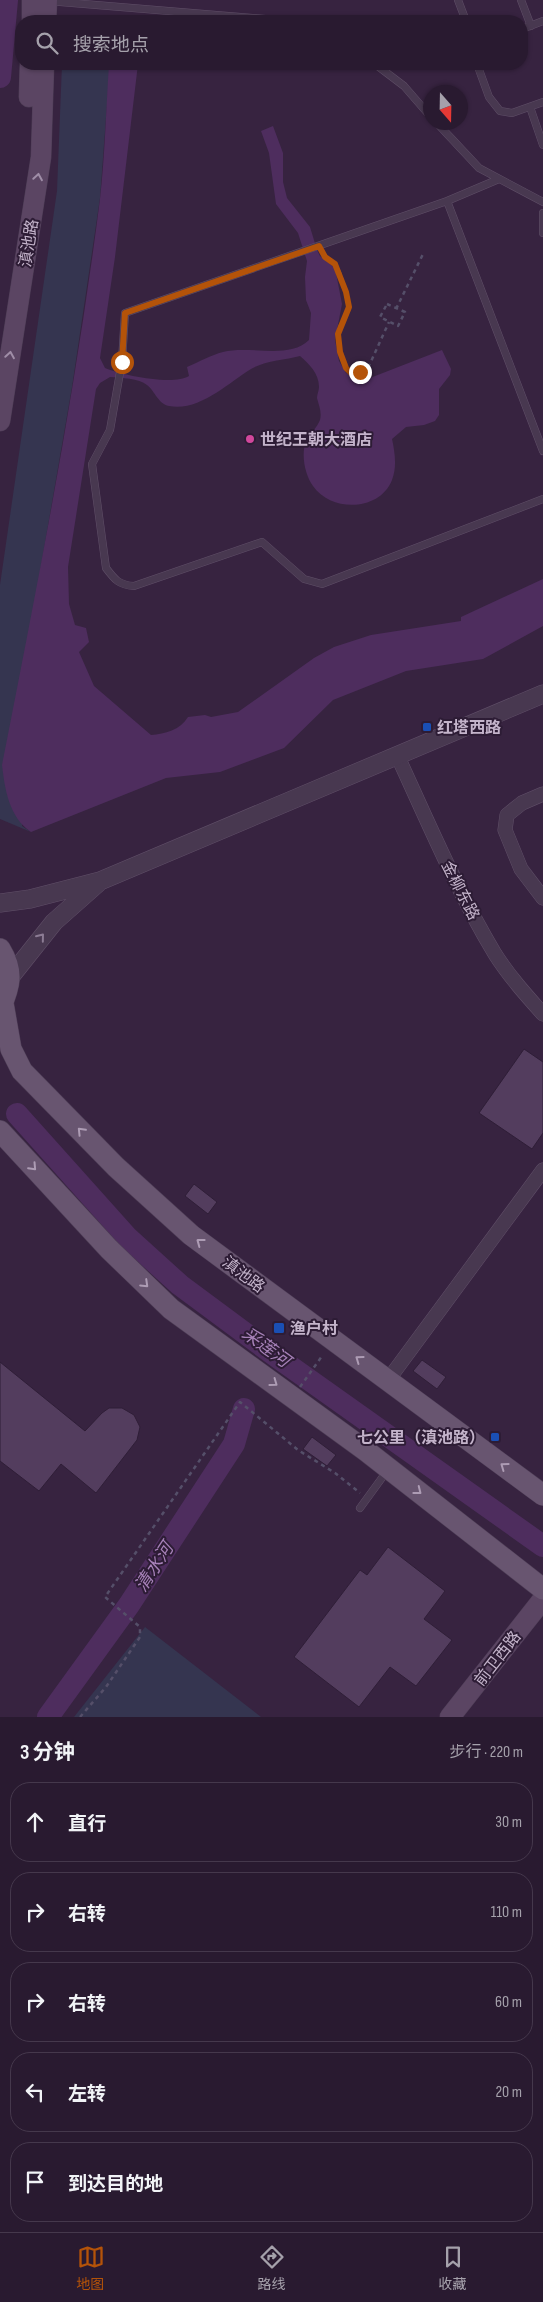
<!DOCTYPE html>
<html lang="zh">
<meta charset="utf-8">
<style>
body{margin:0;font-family:"Sofia Sans Condensed","Noto Sans SC",sans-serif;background:#35273c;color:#f1f3f6}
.compass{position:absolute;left:423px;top:85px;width:45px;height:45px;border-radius:50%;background:#291a30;box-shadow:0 1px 4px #0004;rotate:160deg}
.stop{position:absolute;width:15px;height:15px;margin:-11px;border:4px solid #b45309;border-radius:50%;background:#fff}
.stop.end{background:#b45309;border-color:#fff;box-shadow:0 1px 5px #0008}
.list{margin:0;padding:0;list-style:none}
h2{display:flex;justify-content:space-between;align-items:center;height:65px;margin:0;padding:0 20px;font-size:21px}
h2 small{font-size:16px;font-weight:400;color:#a5a1ab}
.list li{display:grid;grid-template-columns:32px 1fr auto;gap:15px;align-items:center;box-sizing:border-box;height:80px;margin:0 10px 10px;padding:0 10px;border:1px solid #45384c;border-radius:20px}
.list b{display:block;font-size:19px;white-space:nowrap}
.list em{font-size:16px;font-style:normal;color:#a5a1ab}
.icon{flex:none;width:28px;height:28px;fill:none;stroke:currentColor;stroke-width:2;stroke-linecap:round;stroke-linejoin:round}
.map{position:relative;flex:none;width:543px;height:1717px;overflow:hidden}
.search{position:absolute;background:#291a30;box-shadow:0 1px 4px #0004;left:15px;right:15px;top:15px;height:55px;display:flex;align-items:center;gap:12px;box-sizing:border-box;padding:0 18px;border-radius:20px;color:#a5a1ab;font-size:19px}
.sheet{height:515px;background:#291a30}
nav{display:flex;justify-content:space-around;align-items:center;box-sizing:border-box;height:70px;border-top:1px solid #45384c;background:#291a30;font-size:14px;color:#a5a1ab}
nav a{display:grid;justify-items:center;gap:2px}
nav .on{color:#b45309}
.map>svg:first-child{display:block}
</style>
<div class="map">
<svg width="543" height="1717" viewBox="0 0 543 1717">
<rect width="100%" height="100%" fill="#372340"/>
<!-- green -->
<path fill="#353550" d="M62 64H110L100 198 72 387 40 572 22 826 31 832 0 819V585L57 191Z
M145 1627 261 1717H74Z"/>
<!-- water -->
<path fill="#4e2d5e" d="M109 64H138L115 257 100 358 105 368C122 375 173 386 189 376L187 367C199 362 211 355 223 352 250 345 289 360 309 340L311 313 306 300 305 277 307 261 298 233 276 204 269 153 261 131 273 126 283 153V182L287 198 310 227 317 250 320 256 334 267 336 273 342 304 335 340 339 361 346 373 359 378H370L442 350 451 369 450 375 439 389V415L435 421 424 425 406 427 392 439C395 453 397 467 392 480 380 511 332 513 313 486 305 475 300 453 307 439 310 433 317 428 320 420 322 412 319 406 317 398 317 394 319 391 319 387 319 373 309 364 300 356 285 360 264 361 251 369 228 383 199 412 169 406 158 404 155 391 147 385 139 378 121 378 110 377L100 383 96 389 68 567 69 604 75 625 86 628 89 642 79 652 94 686 151 735C165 734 180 730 188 717L205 715 211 717 238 712 314 658 334 647 371 635 461 621V617L543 579V626L483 659 406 671 333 700 284 748 220 772 166 778 31 832C9 817 5 790 2 765 39 577 76 389 100 199 105 155 106 109 109 64Z"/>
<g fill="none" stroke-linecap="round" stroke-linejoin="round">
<!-- river -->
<path stroke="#4e2d5e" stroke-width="22" d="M0 77 7 0
M17 1114 128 1238 180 1285 277 1357 543 1546
M48 1717 129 1605 234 1444 244 1409"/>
</g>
<!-- building -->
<path fill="#533d5e" stroke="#2f1e37" d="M524 1049 543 1062V1133L532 1149 479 1113Z
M194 1184 217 1202 208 1214 185 1196Z
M422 1360 446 1377 437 1389 413 1371Z
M0 1362 85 1431 102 1413 109 1408H122L134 1415 140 1427 137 1440 96 1493 61 1464 39 1491 0 1461Z
M312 1437 336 1455 327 1466 303 1449Z
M388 1547 445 1591 424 1619 452 1640 416 1686 390 1667 359 1707 294 1657 360 1570 367 1575Z"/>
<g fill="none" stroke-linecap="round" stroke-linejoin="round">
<!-- service casing -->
<g stroke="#604f68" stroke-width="8">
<path id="service" d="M458 0 466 21
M521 0 531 26
M48 1 289 21
M522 29 543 21
M375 64 404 86 430 116
M477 64 489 97 500 111 512 113 543 102
M530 107 543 145
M436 122 479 168 543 202
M447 201 499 179
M543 213V233
M543 451 447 201 125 313 122 361 110 430 92 464 106 568C115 580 119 585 134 586L262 542 304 579 322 584 543 499
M360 1508 387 1471"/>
</g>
<!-- minor casing -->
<g stroke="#604f68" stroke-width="15">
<path id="minor" d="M397 755C428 822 457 891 495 954 509 976 526 995 543 1014
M543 794 522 803 507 815 505 830 521 869 543 898
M388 1380 543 1170"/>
</g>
<!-- tertiary casing -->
<g stroke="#604f68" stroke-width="19">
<path id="tertiary" d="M0 903 30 899 100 881 543 694
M11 976 54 922 98 883"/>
</g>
<!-- secondary casing -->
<g stroke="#4e3e56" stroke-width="21">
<path id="secondary" d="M32 21V0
M46 21 47 0
M29 97 30 64
M0 421 41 157 44 64
M450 1717 543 1599"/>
</g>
<!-- primary casing -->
<g stroke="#4e3e56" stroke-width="22">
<path id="primary" d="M0 949C14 972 10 986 0 1009
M3 1003 11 1049 22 1071 116 1167 191 1235 543 1495
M0 1131 109 1249 171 1309 365 1450 543 1589"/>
</g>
<!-- path -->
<path stroke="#554f69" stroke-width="2.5" stroke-dasharray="4 4" stroke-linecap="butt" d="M323 254C326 258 331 259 335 263 341 270 347 295 348 304 349 311 343 318 340 325 334 342 340 369 358 375L368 368 389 322
M387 304 405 312 398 326 380 317Z
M396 309 424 252
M80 1717 106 1687 140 1637V1627L105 1597 240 1402 298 1450 335 1473 360 1493"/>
<!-- service -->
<use href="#service" stroke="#483850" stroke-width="7"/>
<!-- minor -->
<use href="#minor" stroke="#483850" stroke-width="14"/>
<!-- tertiary -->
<use href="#tertiary" stroke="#483850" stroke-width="18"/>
<!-- secondary -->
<use href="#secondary" stroke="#5b4563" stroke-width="20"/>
<!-- primary -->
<use href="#primary" stroke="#685570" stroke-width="21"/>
<!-- path-bridge -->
<path stroke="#554f69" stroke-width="2.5" stroke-dasharray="4 4" stroke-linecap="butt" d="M300 1387 322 1356"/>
</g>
<!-- one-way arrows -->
<defs><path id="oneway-chevron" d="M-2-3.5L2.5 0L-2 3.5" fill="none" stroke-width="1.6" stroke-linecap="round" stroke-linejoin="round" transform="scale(1.25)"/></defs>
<g stroke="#9f8da7">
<use href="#oneway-chevron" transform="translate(38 177) rotate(-81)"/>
<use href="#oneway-chevron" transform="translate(10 355) rotate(-81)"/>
</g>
<use stroke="#8c7c94" href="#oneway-chevron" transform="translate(41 937) rotate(-51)"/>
<g stroke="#ad9cb4">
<use href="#oneway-chevron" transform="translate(81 1131) rotate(-134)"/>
<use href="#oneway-chevron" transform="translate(33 1167) rotate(47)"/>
<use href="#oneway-chevron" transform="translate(200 1242) rotate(-143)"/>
<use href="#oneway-chevron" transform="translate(145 1284) rotate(44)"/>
<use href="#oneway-chevron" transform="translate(359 1359) rotate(-144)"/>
<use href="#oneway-chevron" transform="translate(274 1383) rotate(36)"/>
<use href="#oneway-chevron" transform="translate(504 1466) rotate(-144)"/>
<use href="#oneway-chevron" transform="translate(418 1491) rotate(38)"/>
</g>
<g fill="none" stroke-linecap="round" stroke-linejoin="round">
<!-- route -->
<path stroke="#b45309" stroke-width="6" d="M122 362 125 313 319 246 325 257 335 264 346 292 349 307 338 334 340 352 346 368 351 373 358 375 360 372"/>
</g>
<!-- markers -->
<circle fill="#d1479c" stroke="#2d1c35" stroke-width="2" cx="250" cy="439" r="5"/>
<g fill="#1a4fb4" stroke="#2d1c35" stroke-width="2">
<rect x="422" y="722" width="10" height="10" rx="2.5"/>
<rect x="273" y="1322" width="12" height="12" rx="2.5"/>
<rect x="490" y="1432" width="10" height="10" rx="2.5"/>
</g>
<g text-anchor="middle" stroke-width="4" stroke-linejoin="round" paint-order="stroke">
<!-- street labels -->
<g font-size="16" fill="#c4b4cb" stroke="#2d1c35">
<text transform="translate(28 243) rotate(-81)" y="6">滇池路</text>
<text transform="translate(461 890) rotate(63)" y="6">金柳东路</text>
<text transform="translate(244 1274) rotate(37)" y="6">滇池路</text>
<text transform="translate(497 1658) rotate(-52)" y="6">前卫西路</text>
</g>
<!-- poi labels -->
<g font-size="16" font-weight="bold" fill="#c4b4cb" stroke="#2d1c35" text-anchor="start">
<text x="260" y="445">世纪王朝大酒店</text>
<text x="437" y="733">红塔西路</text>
<text x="290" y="1334">渔户村</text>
<text x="485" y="1443" text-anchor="end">七公里（滇池路）</text>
</g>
<!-- water labels -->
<g font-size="18" font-style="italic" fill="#a681b8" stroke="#2d1c35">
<text transform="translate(266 1347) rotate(36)" y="6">采莲河</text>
<text transform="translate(154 1567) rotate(-57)" y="6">清水河</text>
</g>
</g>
</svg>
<svg class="compass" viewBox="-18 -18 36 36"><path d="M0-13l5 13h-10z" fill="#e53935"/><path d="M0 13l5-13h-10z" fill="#a5a1ab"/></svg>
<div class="stop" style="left:122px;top:362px"></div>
<div class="stop end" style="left:360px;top:372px"></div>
<div class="search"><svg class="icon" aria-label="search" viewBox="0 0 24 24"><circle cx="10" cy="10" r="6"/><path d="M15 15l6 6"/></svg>搜索地点</div>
</div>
<section class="sheet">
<h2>3 分钟<small>步行 · 220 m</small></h2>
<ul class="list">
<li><svg class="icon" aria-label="ahead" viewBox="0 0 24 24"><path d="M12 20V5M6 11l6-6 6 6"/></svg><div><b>直行</b></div><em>30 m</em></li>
<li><svg class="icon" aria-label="right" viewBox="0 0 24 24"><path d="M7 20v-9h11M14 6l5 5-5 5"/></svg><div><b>右转</b></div><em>110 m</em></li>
<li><svg class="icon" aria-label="right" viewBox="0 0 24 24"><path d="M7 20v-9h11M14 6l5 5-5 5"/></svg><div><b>右转</b></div><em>60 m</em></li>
<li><svg class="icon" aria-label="left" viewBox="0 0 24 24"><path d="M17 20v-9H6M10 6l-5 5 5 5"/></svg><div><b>左转</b></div><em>20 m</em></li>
<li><svg class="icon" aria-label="arrive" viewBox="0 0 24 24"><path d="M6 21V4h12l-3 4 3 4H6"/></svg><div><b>到达目的地</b></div></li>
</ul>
</section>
<nav>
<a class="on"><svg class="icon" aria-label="map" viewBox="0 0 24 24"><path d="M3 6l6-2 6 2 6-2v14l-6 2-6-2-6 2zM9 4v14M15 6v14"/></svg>地图</a>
<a><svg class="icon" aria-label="directions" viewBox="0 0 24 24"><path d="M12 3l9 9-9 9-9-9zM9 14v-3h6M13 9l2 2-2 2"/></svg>路线</a>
<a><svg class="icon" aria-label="saved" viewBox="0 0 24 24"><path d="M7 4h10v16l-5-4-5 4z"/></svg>收藏</a>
</nav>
